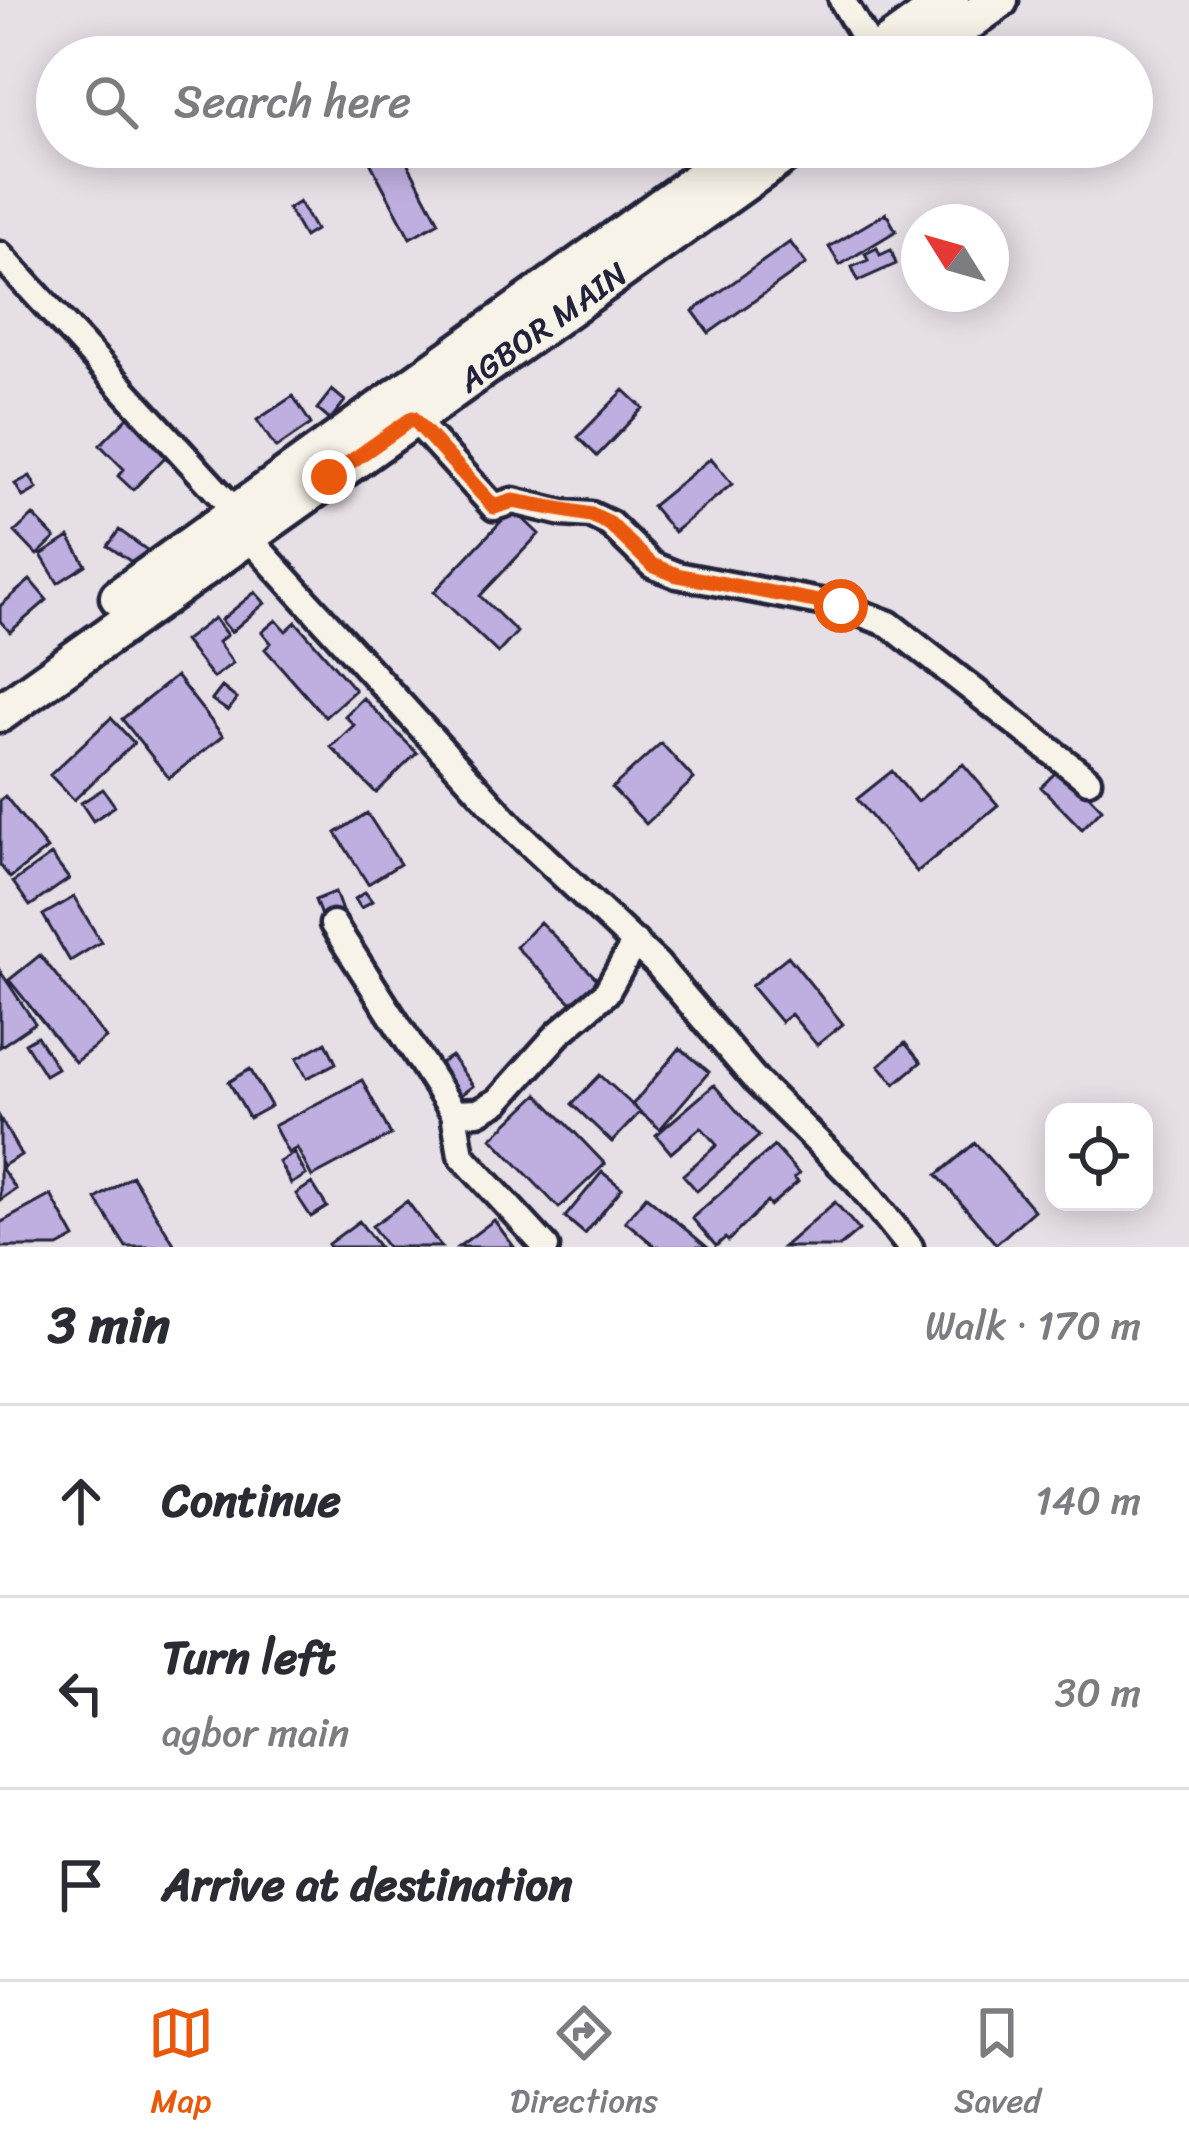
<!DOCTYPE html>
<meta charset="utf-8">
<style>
body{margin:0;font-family:Sriracha,sans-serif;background:#f2f2f3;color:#2b2b33}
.controls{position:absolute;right:36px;bottom:36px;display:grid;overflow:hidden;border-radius:24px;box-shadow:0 6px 30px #0003}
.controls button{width:108px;height:108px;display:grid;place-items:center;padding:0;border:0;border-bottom:3px solid #e1e1e2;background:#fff;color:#2b2b33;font:60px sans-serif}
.compass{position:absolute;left:901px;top:204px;width:108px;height:108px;border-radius:50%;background:#fff;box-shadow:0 6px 30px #0003;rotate:307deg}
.stop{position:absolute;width:36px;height:36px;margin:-27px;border:9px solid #ea580c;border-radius:50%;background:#fff}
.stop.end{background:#ea580c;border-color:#fff;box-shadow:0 3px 12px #0008}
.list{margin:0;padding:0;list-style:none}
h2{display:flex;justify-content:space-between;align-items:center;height:156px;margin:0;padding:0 48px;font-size:51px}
h2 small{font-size:39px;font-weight:400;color:#7c7c81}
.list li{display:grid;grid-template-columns:78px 1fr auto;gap:36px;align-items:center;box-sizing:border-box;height:192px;padding:0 48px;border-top:3px solid #e1e1e2}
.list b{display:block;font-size:45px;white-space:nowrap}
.list p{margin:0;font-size:39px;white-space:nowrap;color:#7c7c81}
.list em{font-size:39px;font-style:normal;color:#7c7c81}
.icon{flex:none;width:66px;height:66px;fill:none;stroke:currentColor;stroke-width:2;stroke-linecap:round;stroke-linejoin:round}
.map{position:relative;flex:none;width:1189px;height:1247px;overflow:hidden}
.search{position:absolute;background:#fff;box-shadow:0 6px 30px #0003;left:36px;right:36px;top:36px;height:132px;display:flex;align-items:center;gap:30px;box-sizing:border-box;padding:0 42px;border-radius:66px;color:#7c7c81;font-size:45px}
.sheet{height:732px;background:#fff}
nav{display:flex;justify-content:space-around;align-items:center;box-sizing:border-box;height:168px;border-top:3px solid #e1e1e2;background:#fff;font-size:33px;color:#7c7c81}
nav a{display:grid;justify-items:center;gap:6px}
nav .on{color:#ea580c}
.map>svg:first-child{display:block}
</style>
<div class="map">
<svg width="1189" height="1247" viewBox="0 0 1189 1247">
<rect width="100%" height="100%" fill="#e6dfe6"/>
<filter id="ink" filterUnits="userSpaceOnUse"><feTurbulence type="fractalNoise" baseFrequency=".00833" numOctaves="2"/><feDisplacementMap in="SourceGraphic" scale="24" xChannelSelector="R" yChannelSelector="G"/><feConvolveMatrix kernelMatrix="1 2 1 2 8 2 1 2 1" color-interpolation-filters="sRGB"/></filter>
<g filter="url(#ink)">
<!-- building -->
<path fill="#beafe0" stroke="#22223b" stroke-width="3" d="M362 147H399L439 222 410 238Z
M299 202 315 230 304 237 288 209Z
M886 213 896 231 840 265 829 247Z
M790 242 806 264 709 333 693 311Z
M877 248 880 255 891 250 896 264 858 281 852 267 868 260 865 254Z
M332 390 345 401 330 420 317 409Z
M624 390 643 408 597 456 578 437Z
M293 396 311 424 276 448 257 420Z
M130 415 169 453 133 490 118 476 124 469 100 445Z
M711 458 732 484 674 532 652 506Z
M30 476 37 489 23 497 15 484Z
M513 509 539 534 480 596 517 632 498 653 434 592Z
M33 515 55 538 37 555 15 532Z
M119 530 147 550 136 565 108 546Z
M69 537 86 565 58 583 41 555Z
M30 580 47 600 10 632 0 621V606Z
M255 592 265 603 231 632 221 620Z
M214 618 227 635 218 642 233 663 213 678 184 641Z
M276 620 286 631 296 622 355 690 325 717 265 649 271 643 262 632Z
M176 676 223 736 169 778 122 719Z
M222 687 237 699 228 711 212 700Z
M363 698 417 753 376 793 331 747 354 725 345 716Z
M111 718 134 743 74 800 50 775Z
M661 743 694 779 646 824 612 788Z
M963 764 998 805 917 872 857 799 892 771 917 802Z
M1061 767 1102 809 1082 829 1041 787Z
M103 789 115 806 93 821 81 803Z
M5 796 47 849 10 878 0 865V800Z
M367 813 400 864 368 884 336 833Z
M51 855 69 879 30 906 13 882Z
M335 892 343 914 323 921 315 900Z
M365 892 372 901 361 908 355 899Z
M74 897 101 942 70 961 43 915Z
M540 922 599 981 575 1006 516 947Z
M40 955 106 1038 75 1062 9 980Z
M788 956 843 1024 817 1045 791 1014 781 1022 751 986Z
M0 971 35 1023 0 1047Z
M37 1036 57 1068 45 1075 25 1043Z
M326 1042 336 1063 307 1078 297 1058Z
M905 1043 921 1062 895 1084 879 1065Z
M680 1048 709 1072 660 1129 632 1105Z
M451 1056 473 1086 451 1102 429 1071Z
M250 1069 271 1106 249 1118 229 1082Z
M600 1075 640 1112 612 1142 572 1104Z
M362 1080 391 1135 312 1177 297 1148 288 1153 274 1126Z
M714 1085 759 1136 697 1191 683 1175 717 1145 701 1127 671 1153 656 1135Z
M538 1094 605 1164 559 1208 492 1138Z
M0 1118 21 1155 3 1166 0 1161Z
M975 1143 1034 1210 996 1244 937 1175Z
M774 1146 799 1174 794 1178 798 1182 770 1206 767 1202 728 1241 725 1238 716 1246 692 1218Z
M294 1153 306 1175 291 1184 279 1162Z
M0 1166 16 1189 0 1200Z
M602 1172 622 1188 585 1234 565 1217Z
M132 1176 176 1247H126L96 1199Z
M312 1183 327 1207 311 1217 296 1194Z
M51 1195 75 1238 58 1247H0V1223Z
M646 1196 707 1247H656L625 1221Z
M407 1201 441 1247H387L372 1226Z
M835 1202 859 1230 839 1247H783Z
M494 1220 514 1247H458Z
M359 1221 379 1247H330L328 1244Z"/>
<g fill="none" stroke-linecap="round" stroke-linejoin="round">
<!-- street casing -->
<g stroke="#22223b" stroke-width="33">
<path id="street" d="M842 0 874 54
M0 255 236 512
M413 418 494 507 513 501 563 513 591 515 610 524 652 565 677 575 841 606 889 624 1088 780
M247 536 516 831 657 964 758 1083 857 1181 910 1247
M333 924 454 1113 478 1112 498 1101 558 1034 606 993 635 942
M454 1113 461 1155 546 1247"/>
</g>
<!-- secondary casing -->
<g stroke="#22223b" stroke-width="45">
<g id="secondary">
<path d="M871 57 950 0"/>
<path d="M919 57 999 0"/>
<path d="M119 597 744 147"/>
<path id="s1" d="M0 713 794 147"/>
</g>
</g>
<!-- street -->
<use href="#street" stroke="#f7f3e8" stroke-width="24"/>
<!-- secondary -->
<use href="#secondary" stroke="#f7f3e8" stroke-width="36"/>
</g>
</g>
<g fill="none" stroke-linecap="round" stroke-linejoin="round" filter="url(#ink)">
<!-- route -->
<path stroke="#ea580c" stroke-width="15" d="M329 477 413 418 494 507 513 501 591 515 610 524 652 565 677 575 841 606"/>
</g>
<g text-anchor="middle" stroke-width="9" stroke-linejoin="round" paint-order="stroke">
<!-- street labels -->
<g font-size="33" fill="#22223b" stroke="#f7f3e8">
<text dy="12" stroke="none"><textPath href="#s1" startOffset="666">AGBOR MAIN</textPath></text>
</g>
</g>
</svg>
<div class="controls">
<button><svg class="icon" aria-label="locate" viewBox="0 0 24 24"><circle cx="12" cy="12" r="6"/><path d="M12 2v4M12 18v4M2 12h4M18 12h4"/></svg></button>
</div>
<svg class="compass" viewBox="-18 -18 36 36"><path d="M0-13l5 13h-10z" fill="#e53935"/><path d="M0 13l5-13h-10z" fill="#7c7c81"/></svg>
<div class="stop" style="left:841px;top:606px"></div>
<div class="stop end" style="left:329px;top:477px"></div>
<div class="search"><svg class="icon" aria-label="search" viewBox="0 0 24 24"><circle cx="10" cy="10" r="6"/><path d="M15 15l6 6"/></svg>Search here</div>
</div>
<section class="sheet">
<h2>3 min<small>Walk · 170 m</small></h2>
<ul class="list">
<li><svg class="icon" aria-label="ahead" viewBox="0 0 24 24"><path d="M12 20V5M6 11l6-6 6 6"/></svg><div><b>Continue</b></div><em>140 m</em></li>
<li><svg class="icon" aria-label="left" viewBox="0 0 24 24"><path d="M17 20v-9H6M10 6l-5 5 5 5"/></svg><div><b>Turn left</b><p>agbor main</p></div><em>30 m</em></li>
<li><svg class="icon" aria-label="arrive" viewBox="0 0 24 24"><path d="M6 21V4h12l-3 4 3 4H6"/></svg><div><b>Arrive at destination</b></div></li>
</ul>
</section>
<nav>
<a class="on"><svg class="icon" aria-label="map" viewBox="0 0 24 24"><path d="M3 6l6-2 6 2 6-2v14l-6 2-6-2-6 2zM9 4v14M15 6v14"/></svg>Map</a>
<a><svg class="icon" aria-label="directions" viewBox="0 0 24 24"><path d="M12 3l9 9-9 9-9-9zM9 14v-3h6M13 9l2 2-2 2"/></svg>Directions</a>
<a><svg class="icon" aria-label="saved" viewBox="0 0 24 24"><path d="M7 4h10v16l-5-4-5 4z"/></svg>Saved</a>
</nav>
